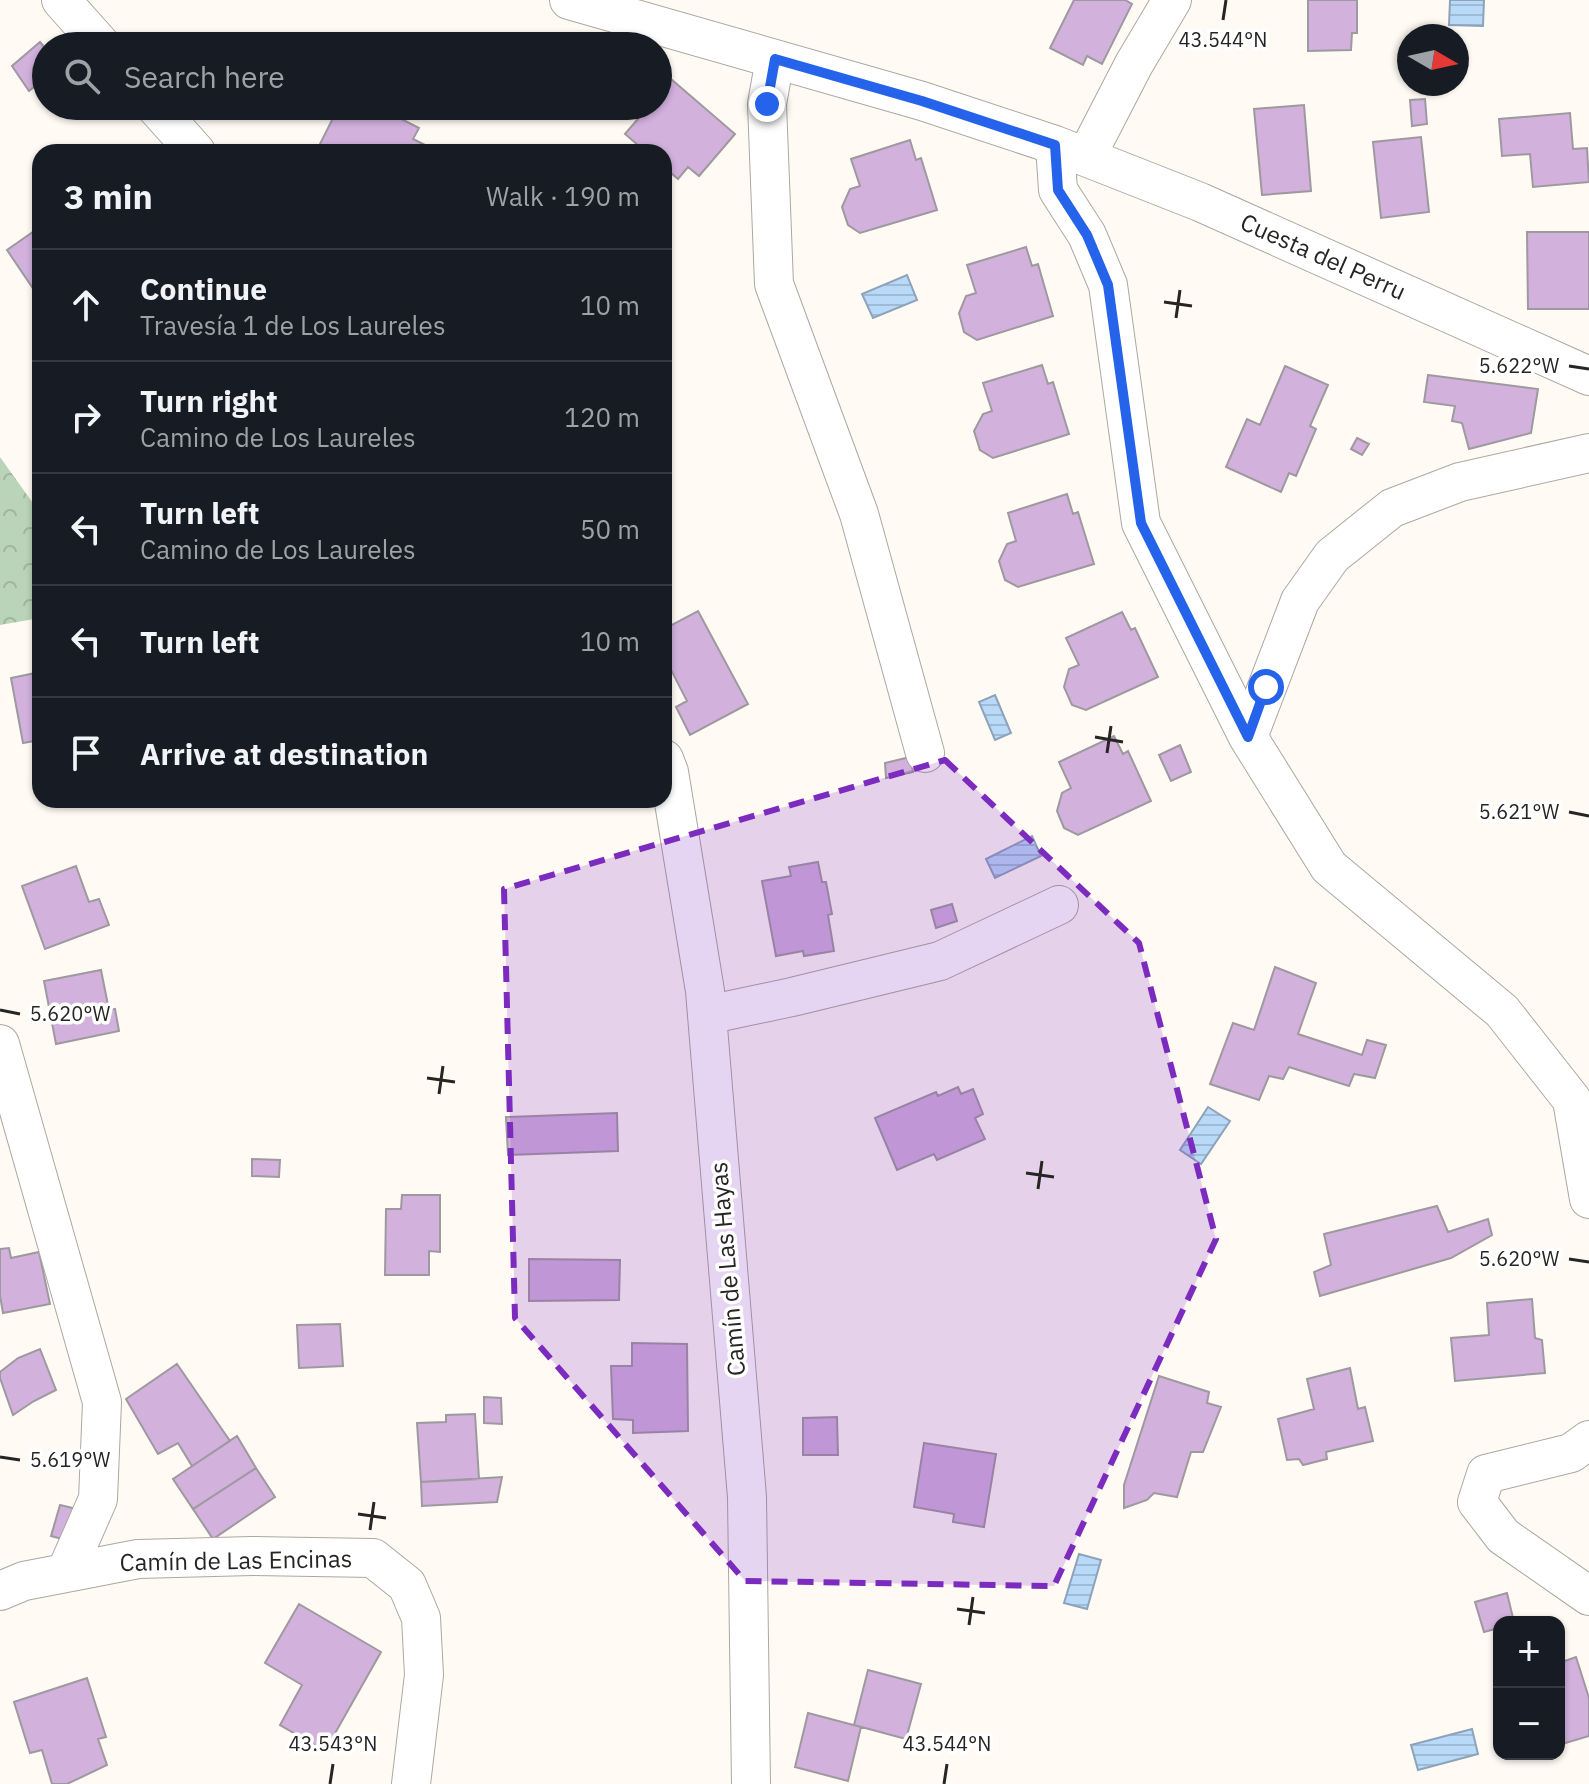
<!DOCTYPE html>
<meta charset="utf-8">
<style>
body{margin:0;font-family:"IBM Plex Sans",sans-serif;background:#242831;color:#f1f3f6}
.controls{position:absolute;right:24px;bottom:24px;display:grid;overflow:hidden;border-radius:16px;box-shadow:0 2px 6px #0004}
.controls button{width:72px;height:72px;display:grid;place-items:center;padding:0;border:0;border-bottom:2px solid #363941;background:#171b24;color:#f1f3f6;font:40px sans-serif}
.compass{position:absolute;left:1397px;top:24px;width:72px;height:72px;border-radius:50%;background:#171b24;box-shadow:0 2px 6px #0004;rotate:99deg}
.stop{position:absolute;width:24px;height:24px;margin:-18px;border:6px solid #2563eb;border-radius:50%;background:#fff}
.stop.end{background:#2563eb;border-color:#fff;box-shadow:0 2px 8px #0008}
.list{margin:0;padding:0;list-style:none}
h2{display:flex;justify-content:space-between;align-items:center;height:104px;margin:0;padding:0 32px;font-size:34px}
h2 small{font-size:26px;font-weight:400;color:#9ea1a6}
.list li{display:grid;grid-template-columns:52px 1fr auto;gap:24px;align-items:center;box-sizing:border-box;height:112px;padding:0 32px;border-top:2px solid #363941}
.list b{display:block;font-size:30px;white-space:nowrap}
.list p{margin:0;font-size:26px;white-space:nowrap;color:#9ea1a6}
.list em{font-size:26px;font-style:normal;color:#9ea1a6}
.icon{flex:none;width:44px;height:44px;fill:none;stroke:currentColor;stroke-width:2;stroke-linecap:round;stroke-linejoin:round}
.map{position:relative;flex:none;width:1589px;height:1784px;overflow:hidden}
.search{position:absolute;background:#171b24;box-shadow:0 2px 6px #0004;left:32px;top:32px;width:640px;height:88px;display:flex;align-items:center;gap:20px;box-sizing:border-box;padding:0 28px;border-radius:44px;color:#9ea1a6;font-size:30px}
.panel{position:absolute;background:#171b24;box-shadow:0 2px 6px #0004;left:32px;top:144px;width:640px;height:664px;border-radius:24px}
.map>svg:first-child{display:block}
</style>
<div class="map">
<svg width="1589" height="1784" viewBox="0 0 1589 1784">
<defs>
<pattern id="forest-crowns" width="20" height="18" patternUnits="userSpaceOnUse" patternTransform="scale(2)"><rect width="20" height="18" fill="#b9d4b8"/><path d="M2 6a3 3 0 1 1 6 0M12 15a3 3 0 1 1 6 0" fill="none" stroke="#9fb69e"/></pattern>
<pattern id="water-rules" width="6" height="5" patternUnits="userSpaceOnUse" patternTransform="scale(2)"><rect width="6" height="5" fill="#b9d9f9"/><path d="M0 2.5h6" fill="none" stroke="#9fbad5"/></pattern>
</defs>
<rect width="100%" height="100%" fill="#fffbf4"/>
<!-- forest -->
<path fill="url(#forest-crowns)" d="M0 457 40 513V618L0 625Z"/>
<!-- water -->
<path fill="url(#water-rules)" stroke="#8da3b9" stroke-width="2" d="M1450 0H1484L1483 26 1449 25Z
M907 275 917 300 873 318 862 294Z
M995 695 1011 733 995 740 979 702Z
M1032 836 1041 856 995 878 986 859Z
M1208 1107 1230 1121 1201 1164 1180 1150Z
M1079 1554 1101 1560 1087 1609 1064 1603Z
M1472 1729 1478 1754 1418 1770 1411 1745Z"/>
<!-- building -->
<path fill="#d2b1dd" stroke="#9e999f" stroke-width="2" d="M1074 0H1125L1132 4 1102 64 1087 56 1083 65 1050 48Z
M1308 0H1357V33H1352L1351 50 1308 51Z
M40 42 46 49V77L29 91 12 66Z
M671 79 735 134 699 176 688 167 678 179 664 167V152H646L625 134 649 106H658V95Z
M1425 99 1427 124 1412 126 1410 100Z
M1304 105 1311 191 1262 195 1254 109Z
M339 106H376L419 128 413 139 439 152H316Z
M1570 113 1573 149 1587 148 1589 182 1533 187 1530 154 1502 156 1499 119Z
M1421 137 1429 212 1381 218 1373 142Z
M910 140 916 160 921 158 937 210 860 233 848 225 842 207 850 189 860 186 851 159Z
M40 227V281L32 287 7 250Z
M1527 232H1589V309H1528Z
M1026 247 1032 266 1038 264 1053 316 977 340 964 332 959 313 966 296 976 293 967 265Z
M1042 365 1048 384 1053 382 1069 434 993 458 980 450 974 431 983 414 992 411 983 383Z
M1285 366 1328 385 1310 426 1316 429 1296 476 1289 473 1281 492 1226 467 1247 419 1260 425Z
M1428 375 1538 389 1531 433 1469 449 1462 423 1452 421 1455 406 1424 402Z
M1357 438 1369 444 1362 455 1351 449Z
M1067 494 1073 514 1078 512 1094 564 1018 587 1005 580 999 561 1007 544 1016 541 1008 513Z
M698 611 748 704 690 735 676 707 687 701 666 660 664 661V629Z
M1122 612 1131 630 1135 628 1158 677 1086 710 1072 705 1064 687 1069 669 1079 665 1066 638Z
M40 672V740L23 743 11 678Z
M1114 736 1123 754 1128 751 1151 801 1078 835 1064 828 1057 811 1062 793 1071 788 1059 762Z
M1180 745 1191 772 1171 781 1159 755Z
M910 757 913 772 886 778 885 763Z
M818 862 822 882H826L832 914 828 915 834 951 804 956 803 951 776 956 762 881 791 876 789 867Z
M76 866 89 902 99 899 109 925 45 949 22 886Z
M952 904 957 921 936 928 931 910Z
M1275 967 1316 983 1298 1034 1362 1055 1367 1040 1386 1045 1375 1078 1354 1074 1349 1086 1289 1067 1283 1079 1269 1076 1259 1100 1210 1084 1233 1023 1254 1030Z
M101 970 109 1010 115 1009 119 1031 56 1044 44 981Z
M958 1087 961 1094 973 1089 983 1114 975 1118 985 1139 937 1160 934 1154 897 1170 875 1118 936 1092 938 1096Z
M617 1113 618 1151 508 1155 506 1117Z
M252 1159 280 1160 279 1177 252 1176Z
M402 1195H440V1252L429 1251V1275H385L386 1209H401Z
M1437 1206 1448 1232 1488 1219 1492 1235 1451 1258 1320 1296 1314 1272 1331 1265 1324 1234Z
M9 1248 11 1258 39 1252 50 1304 3 1313 0 1296V1249Z
M529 1259 620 1260 619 1300 529 1301Z
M1532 1299 1535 1338 1542 1340 1545 1373 1455 1381 1451 1338 1489 1335 1487 1303Z
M340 1324 343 1366 299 1368 297 1325Z
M632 1343 687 1344 688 1431 633 1433V1420L613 1419 611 1366H632Z
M40 1349 56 1390 34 1401 13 1415 0 1378V1372L18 1358Z
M177 1364 230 1441 192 1466 178 1443 158 1454 126 1399Z
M1350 1368 1358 1409 1365 1407 1373 1441 1326 1452 1327 1459 1303 1465 1299 1459 1287 1460 1278 1419 1314 1409 1307 1379Z
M1159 1376 1209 1392 1207 1403 1221 1407 1203 1452H1191L1177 1497 1154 1493 1147 1500 1124 1508V1485Z
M484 1397 501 1398 502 1424 484 1423Z
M475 1414 479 1479 421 1482 417 1423 446 1422V1415Z
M837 1417 838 1455H803V1418Z
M237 1436 256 1468 193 1509 173 1479Z
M924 1443 996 1454 984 1527 953 1522 954 1514 914 1507Z
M256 1468 275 1497 213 1539 193 1509Z
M502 1477 497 1502 422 1506 421 1482Z
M60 1505 81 1510 70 1541 51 1536Z
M1507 1593 1514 1622H1499V1628L1484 1632 1475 1602Z
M299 1604 381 1652 325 1751 280 1725 302 1685 265 1663Z
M1576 1657 1589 1698V1736L1559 1745V1663Z
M868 1670 921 1684 906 1739 854 1725Z
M87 1678 106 1737 98 1739 107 1765 67 1784H52L42 1750 30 1753 14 1702Z
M808 1713 861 1727 848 1781 795 1767Z"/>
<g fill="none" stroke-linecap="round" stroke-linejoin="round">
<!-- minor casing -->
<g stroke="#aca8a1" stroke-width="40">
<path id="minor" d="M61 0 102 46
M569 0 922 101 1055 145 1058 190 1087 235 1108 285 1141 523 1248 737 1329 867 1502 1011 1572 1100 1589 1199
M775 59 767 104 774 284 859 514 925 753
M155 106 196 152
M1055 145 1200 202 1589 376
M1086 157 1134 64 1172 0
M1248 737 1300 601 1332 556 1392 508 1460 482 1589 453
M664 759 669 772 705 991 747 1497 751 1784
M707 1015 792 997 940 961 1059 905
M0 1044 102 1402 98 1499 66 1572
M1589 1440 1571 1453 1486 1474 1477 1502 1503 1536 1589 1596
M0 1591 24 1581 138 1559 252 1556 373 1558 407 1585 421 1618 424 1675 411 1784"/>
</g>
<!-- minor -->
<use href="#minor" stroke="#fff" stroke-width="38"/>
</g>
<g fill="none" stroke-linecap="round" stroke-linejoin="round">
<!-- route -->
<path stroke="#2563eb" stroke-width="10" d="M767 104 775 59 922 101 1055 145 1058 190 1087 235 1108 285 1141 523 1248 737 1266 687"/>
</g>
<!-- marked area -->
<path fill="#7b2cbf" fill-opacity="0.2" stroke="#7b2cbf" stroke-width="6" stroke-dasharray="16 10" stroke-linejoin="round" d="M945 760 1139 943 1216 1239 1054 1586 745 1581 515 1318 504 889Z"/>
<!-- ticks -->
<path fill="none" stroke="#272523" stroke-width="3" d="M1223 20 1226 0M1164 302 1192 306M1176 318 1180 290M1569 366 1589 369M1095 737 1123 742M1107 753 1111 726M1569 812 1589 816M0 1010 20 1014M427 1078 455 1082M439 1094 443 1066M1026 1173 1054 1177M1038 1189 1042 1161M1569 1259 1589 1262M0 1457 20 1460M358 1514 386 1518M370 1530 374 1502M957 1609 985 1613M969 1625 973 1597M330 1784 333 1764M944 1784 947 1764"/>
<g text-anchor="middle" stroke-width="7" stroke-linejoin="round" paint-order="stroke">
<!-- street labels -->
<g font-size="24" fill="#272523" stroke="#fff">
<text transform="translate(1323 257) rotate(24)" y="8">Cuesta del Perru</text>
<text transform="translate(728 1269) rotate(-95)" y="8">Camín de Las Hayas</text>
<text transform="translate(236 1561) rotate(-1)" y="8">Camín de Las Encinas</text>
</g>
</g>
<g font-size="20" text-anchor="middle" fill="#272523" stroke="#fff" stroke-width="7" stroke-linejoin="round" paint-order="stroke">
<text x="1223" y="47">43.544°N</text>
<text x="1519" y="373">5.622°W</text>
<text x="1519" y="819">5.621°W</text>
<text x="70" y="1021">5.620°W</text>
<text x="1519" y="1266">5.620°W</text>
<text x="70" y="1467">5.619°W</text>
<text x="333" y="1751">43.543°N</text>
<text x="947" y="1751">43.544°N</text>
</g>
</svg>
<div class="controls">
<button>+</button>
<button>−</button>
</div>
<svg class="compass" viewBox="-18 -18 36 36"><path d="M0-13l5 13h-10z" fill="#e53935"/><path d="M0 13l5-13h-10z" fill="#9ea1a6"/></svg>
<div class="stop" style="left:1266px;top:687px"></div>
<div class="stop end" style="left:767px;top:104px"></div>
<div class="search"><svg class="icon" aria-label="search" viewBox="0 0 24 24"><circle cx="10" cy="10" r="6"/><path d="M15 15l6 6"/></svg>Search here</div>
<section class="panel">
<h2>3 min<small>Walk · 190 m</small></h2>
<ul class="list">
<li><svg class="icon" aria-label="ahead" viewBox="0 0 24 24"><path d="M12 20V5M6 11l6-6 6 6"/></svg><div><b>Continue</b><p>Travesía 1 de Los Laureles</p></div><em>10 m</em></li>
<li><svg class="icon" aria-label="right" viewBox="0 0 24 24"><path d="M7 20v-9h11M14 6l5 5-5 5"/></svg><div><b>Turn right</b><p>Camino de Los Laureles</p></div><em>120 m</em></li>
<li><svg class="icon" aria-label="left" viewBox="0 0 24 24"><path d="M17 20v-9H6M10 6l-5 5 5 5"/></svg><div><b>Turn left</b><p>Camino de Los Laureles</p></div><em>50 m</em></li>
<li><svg class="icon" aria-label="left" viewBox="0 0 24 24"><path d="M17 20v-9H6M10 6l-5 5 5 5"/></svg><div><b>Turn left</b></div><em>10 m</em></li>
<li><svg class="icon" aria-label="arrive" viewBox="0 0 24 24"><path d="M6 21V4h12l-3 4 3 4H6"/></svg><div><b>Arrive at destination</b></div></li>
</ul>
</section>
</div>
